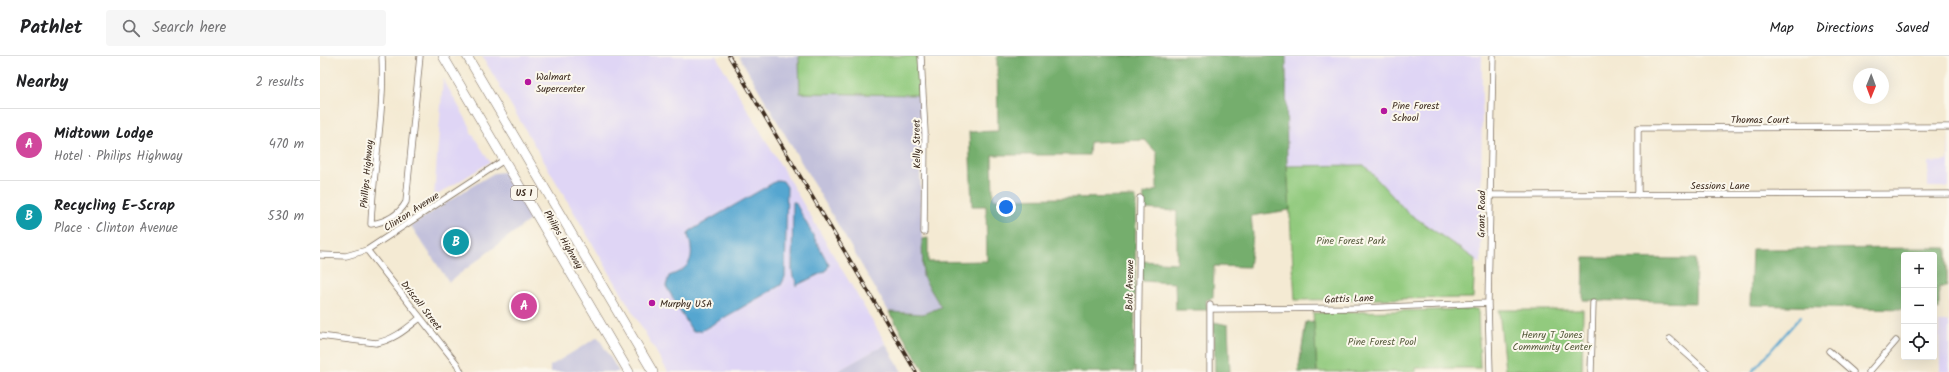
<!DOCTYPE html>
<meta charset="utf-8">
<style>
body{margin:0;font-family:Kalam,sans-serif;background:#f6f6f6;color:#202124}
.controls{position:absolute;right:12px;bottom:12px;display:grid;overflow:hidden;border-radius:4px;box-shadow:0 4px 16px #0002}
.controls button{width:36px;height:36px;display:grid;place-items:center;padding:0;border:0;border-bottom:1px solid #e0e0e0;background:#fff;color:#202124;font:20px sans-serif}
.compass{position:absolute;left:1533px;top:12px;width:36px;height:36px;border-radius:50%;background:#fff;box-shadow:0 4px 16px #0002;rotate:181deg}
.you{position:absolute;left:686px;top:151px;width:14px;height:14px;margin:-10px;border:3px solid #fff;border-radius:50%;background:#1a73e8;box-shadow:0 0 0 6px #1a73e833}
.badge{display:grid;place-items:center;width:26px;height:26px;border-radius:50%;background:#b5179e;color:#fff;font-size:13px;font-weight:700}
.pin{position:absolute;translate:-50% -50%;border:2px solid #fff;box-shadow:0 1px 4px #0006}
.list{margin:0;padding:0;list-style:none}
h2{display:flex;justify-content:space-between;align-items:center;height:52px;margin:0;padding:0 16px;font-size:17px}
h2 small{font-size:13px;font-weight:400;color:#757577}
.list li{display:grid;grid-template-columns:26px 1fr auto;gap:12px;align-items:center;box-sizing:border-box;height:72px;padding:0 16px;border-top:1px solid #e0e0e0}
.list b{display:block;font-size:15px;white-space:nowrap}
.list p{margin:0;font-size:13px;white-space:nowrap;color:#757577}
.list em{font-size:13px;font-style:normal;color:#757577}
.icon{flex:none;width:22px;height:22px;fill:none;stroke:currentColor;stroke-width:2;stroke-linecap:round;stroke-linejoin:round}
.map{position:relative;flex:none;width:1629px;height:316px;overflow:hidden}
header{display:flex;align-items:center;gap:24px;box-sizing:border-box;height:56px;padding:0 20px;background:#fff;border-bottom:1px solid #e0e0e0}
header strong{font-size:19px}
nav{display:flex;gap:22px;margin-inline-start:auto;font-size:14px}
.search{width:280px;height:36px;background:#f6f6f6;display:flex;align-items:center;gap:10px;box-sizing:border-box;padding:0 14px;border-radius:4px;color:#757577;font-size:15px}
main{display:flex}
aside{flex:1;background:#fff}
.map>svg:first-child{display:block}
</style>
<header>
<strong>Pathlet</strong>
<div class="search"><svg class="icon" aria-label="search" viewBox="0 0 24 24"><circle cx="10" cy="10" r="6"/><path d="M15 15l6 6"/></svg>Search here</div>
<nav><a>Map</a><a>Directions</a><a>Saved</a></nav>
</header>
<main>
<aside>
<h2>Nearby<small>2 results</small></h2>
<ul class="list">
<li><span class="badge" style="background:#d1479c">A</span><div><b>Midtown Lodge</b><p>Hotel · Philips Highway</p></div><em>470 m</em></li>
<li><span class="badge" style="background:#0f9aa8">B</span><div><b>Recycling E-Scrap</b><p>Place · Clinton Avenue</p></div><em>530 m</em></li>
</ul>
</aside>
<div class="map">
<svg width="1629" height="316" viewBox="0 0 1629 316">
<rect width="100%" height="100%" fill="#fbf7ec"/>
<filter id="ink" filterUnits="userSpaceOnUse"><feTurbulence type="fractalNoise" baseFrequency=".025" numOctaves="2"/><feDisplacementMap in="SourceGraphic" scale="8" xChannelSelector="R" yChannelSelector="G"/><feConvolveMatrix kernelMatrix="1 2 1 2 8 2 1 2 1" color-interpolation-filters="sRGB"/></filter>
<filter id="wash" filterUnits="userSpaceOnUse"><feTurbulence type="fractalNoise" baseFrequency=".012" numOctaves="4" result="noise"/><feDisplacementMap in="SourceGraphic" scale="16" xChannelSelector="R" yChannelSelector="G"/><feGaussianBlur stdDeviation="0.9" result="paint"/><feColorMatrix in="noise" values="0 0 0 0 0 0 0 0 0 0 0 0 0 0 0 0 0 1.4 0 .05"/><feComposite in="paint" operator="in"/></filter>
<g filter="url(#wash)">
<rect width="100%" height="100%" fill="#f4ead3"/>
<!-- built -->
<path fill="#dfd5f5" d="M162 0H396L566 288 516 316H348Z
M966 0H1162L1161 208 1087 156 1044 109 967 110Z
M123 23 150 70 151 76 170 106 114 141Z
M1629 75V131H1608V106L1628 105Z
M1619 266H1629V316H1620Z"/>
<!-- industrial -->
<path fill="#c3c1db" d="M419 0H479L480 37 599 39 602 76 600 109 603 220 621 251 603 258 569 256Z
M183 116 188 120 201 143 210 164 129 226 91 170 149 132 174 117Z
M278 281 299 316H230V310Z
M566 288 582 316H516Z"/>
<!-- green -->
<path fill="#92ca7e" stroke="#667a4e" d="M479 0H597L599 39 480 37Z
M1044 109 1087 156 1155 203 1153 242 975 244 967 110Z
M1158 253 1160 312H1096V316H997L993 257Z
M1179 254H1263L1262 315 1185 314Z"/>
<!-- forest -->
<path fill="#75ae6d" stroke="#586c46" d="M677 0H966L967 110 970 154 931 160 933 179 929 211 894 210 893 242 886 244 887 254H856L855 227 822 225 821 205 857 207V155L823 153 824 138 837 134V97L825 84 770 86 769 99H672L673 143 816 141 814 316H605L569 256 603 258 621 251 603 221 602 183 608 182V206L667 205 666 150H652L649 76 678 75Z
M1627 192V231H1619V254L1614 253V199H1584V253L1430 249 1432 193Z
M1264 202 1376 203 1375 247 1263 244Z
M994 265 997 316H978L986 266Z
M894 266 908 269 910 316H895Z"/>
<!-- water -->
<path fill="#55a6d0" stroke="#486877" d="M458 124 463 125 467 131 465 221 461 229 381 275H372L346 230 349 220C372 212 375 201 368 179L370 175Z
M473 146H475L509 209 506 215 477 229H475L477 225 473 221 472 214Z"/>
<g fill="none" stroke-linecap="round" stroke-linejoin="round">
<!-- stream -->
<path stroke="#55a6d0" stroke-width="2" d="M1432 316 1481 260"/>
</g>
</g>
<g filter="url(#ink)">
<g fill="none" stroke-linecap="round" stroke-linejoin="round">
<!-- street casing -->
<g stroke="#7c6d5d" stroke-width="7">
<path id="street" d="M62 0C65 56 53 112 51 168 65 166 79 159 86 146L100 0
M601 0 605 77 604 176
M1171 139 1629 138
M1318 139V72L1629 71
M47 194 137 308 141 316
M0 199 26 200 47 194 184 104
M891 253 1041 252 1168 247
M0 280 56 287C74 284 86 273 100 262
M1350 283 1387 316
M1509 295 1533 316
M818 316 820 142
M890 316V249
M1170 316 1168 247 1173 0
M1271 316 1273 247
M1549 316 1576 285"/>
</g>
<!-- primary casing -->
<g stroke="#7c6d5d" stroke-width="10">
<path id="primary" d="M123 0 309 316
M147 0 333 316"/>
</g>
<!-- street -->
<use href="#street" stroke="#fff" stroke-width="5.5"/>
<!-- primary -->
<use href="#primary" stroke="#fff" stroke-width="9"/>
<!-- rail casing -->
<g stroke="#3b2a1e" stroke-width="3.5">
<path id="rail" d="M409 0 596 316"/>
</g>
<!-- rail -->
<use href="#rail" stroke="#fbf7ec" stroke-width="2" stroke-dasharray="6" stroke-linecap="butt"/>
</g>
</g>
<!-- markers -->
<g fill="#b5179e" stroke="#fbf7ec" stroke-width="1.5">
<circle cx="208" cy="26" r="4"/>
<circle cx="1064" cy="55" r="4"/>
<circle cx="332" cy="247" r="4"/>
</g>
<g text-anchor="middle" stroke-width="4" stroke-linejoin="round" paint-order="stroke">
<!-- shield labels -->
<rect fill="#fbf7ec" stroke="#75685c" stroke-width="1" x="191" y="130" width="26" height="14" rx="3"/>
<g font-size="9" font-weight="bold" fill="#3b2a1e">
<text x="204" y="140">US 1</text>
</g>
<!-- poi labels -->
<g font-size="10" fill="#3b2a1e" stroke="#fbf7ec" text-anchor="start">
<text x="216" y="24">Walmart<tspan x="216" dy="12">Supercenter</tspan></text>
<text x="1072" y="53">Pine Forest<tspan x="1072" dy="12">School</tspan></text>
<text x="340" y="251">Murphy USA</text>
</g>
<!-- street labels -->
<g font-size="10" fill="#3b2a1e" stroke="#fbf7ec">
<text x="1440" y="67">Thomas Court</text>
<text transform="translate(596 88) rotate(-91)" y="4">Kelly Street</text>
<text transform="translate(46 118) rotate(-85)" y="4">Phillips Highway</text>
<text x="1400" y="133">Sessions Lane</text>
<text transform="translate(91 155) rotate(-33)" y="4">Clinton Avenue</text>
<text transform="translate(1161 158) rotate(-89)" y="4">Grant Road</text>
<text transform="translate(244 183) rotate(59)" y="4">Philips Highway</text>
<text transform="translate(809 229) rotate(-89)" y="4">Bolt Avenue</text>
<text transform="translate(1029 242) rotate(-2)" y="4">Gattis Lane</text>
<text transform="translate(102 249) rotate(52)" y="4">Driscoll Street</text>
</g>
<!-- park labels -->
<g font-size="10" fill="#555a3b" stroke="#fbf7ec">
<text x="1031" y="188">Pine Forest Park</text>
<text x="1232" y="282">Henry T Jones<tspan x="1232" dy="12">Community Center</tspan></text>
<text x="1062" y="289">Pine Forest Pool</text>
</g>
</g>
</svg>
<div class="controls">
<button>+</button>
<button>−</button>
<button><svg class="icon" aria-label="locate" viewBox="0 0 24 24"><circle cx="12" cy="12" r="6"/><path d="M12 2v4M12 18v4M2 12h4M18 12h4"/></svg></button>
</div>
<svg class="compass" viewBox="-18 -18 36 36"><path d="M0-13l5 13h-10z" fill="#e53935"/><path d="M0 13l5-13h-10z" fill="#757577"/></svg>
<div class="you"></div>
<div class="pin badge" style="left:204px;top:250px;background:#d1479c">A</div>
<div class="pin badge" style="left:136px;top:186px;background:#0f9aa8">B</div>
</div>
</main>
